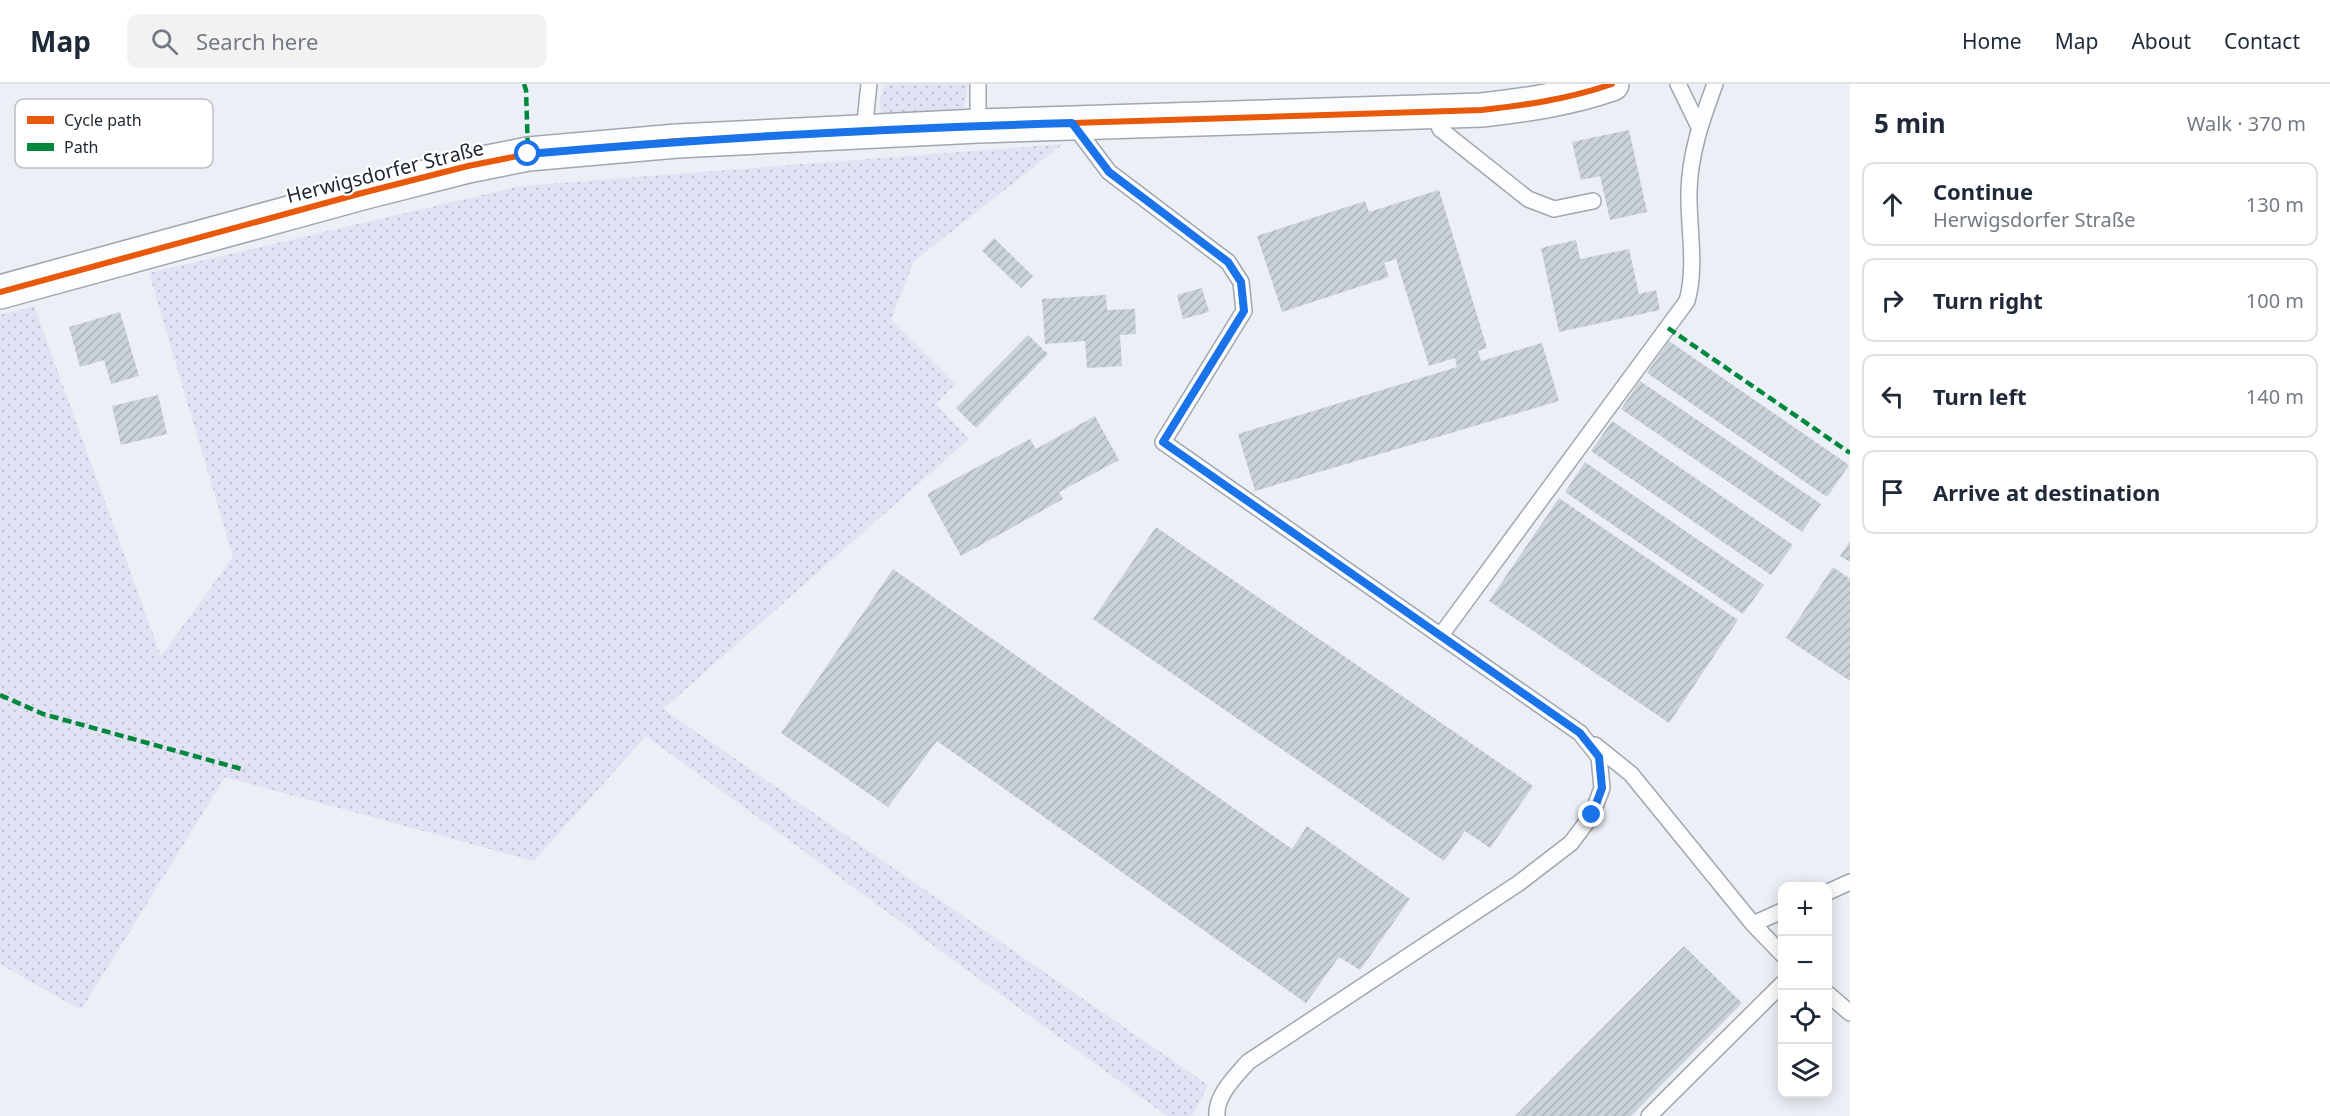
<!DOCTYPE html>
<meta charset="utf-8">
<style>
body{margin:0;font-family:"Noto Sans",sans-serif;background:#f2f2f3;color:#1f2937}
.controls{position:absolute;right:18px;bottom:18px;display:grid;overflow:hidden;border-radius:12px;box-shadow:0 3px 15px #0003}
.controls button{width:54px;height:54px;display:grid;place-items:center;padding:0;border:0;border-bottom:2px solid #e0e1e3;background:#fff;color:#1f2937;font:30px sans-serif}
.stop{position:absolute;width:18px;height:18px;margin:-14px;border:4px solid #1a73e8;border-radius:50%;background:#fff}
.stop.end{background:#1a73e8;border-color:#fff;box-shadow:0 2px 6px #0008}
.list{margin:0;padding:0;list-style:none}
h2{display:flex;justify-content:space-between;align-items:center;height:78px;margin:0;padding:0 24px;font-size:26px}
h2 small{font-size:20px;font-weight:400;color:#747a83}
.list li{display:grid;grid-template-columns:39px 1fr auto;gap:18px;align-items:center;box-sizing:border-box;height:84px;margin:0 12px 12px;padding:0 12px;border:2px solid #e0e1e3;border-radius:12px}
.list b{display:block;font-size:22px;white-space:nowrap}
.list p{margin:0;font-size:20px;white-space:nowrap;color:#747a83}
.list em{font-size:20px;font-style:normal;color:#747a83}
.icon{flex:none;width:33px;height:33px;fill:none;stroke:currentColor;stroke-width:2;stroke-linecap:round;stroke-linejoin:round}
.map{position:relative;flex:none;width:1850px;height:1032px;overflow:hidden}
header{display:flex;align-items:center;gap:36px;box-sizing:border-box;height:84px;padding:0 30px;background:#fff;border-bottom:2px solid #e0e1e3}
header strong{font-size:28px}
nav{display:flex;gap:33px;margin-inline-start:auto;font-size:21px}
.search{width:420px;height:54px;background:#f2f2f3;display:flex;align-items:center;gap:15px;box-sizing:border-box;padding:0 21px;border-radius:12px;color:#747a83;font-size:22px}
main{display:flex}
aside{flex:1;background:#fff}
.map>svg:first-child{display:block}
</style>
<header>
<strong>Map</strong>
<div class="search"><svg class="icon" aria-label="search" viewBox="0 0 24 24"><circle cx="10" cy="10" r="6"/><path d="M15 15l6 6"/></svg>Search here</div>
<nav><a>Home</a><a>Map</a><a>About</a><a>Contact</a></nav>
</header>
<main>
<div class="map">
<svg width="1850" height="1032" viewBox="0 0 1850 1032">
<defs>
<pattern id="grass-dots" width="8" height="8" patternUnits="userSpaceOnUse" patternTransform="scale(1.5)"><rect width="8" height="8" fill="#e1e2f3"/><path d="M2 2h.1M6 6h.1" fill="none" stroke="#c1c2d1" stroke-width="1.8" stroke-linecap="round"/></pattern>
<pattern id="building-hatch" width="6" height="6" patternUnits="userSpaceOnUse" patternTransform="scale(1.5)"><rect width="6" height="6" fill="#cad2d7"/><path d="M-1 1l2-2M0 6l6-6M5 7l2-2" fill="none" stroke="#adb4b9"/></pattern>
</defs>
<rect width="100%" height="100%" fill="#eaf0f6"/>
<!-- grass -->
<path fill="url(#grass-dots)" d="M885 0H968L963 29 886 34C876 23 880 13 885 0Z
M1063 60 914 177 891 236 955 300 936 320 969 355 663 625 1208 1001 1192 1032H1167L646 652 534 777 225 693 81 926 0 880V231L34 222 161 572 233 473 149 189 521 102Z"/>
<!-- building -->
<path fill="url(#building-hatch)" d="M1629 46 1647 128 1610 136 1600 92 1581 96 1572 58Z
M1439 106 1487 264 1478 267 1481 277 1542 259 1559 317 1255 407 1238 350 1457 283 1455 274 1429 282 1396 175 1384 179 1389 193 1282 228 1257 152 1365 117 1369 128Z
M994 154 1033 192 1021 204 982 167Z
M1576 156 1580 175 1629 165 1639 210 1656 206 1660 226 1559 248 1541 164Z
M1202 204 1209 228 1183 235 1177 211Z
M1106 211 1107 226 1135 225 1136 250 1120 251 1122 282 1087 284 1085 257 1045 260 1042 215Z
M120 228 139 292 111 300 104 276 80 283 69 243Z
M1028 251 1048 270 976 344 956 324Z
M1669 257 1849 381 1827 413 1647 289Z
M1640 297 1821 420 1802 448 1621 325Z
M158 311 167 350 121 361 112 322Z
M1095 332 1119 376 1059 408 1063 415 961 472 927 410 1030 355 1036 365Z
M1612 337 1793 461 1771 491 1591 367Z
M1585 378 1764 501 1743 530 1565 408Z
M1559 414 1738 536 1669 639 1489 517Z
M1156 443 1533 702 1490 764 1465 747 1444 777 1093 535Z
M1850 457V478L1840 472Z
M1833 483 1850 495V597L1786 554Z
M893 485 1292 765 1307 742 1410 815 1360 886 1339 873 1306 919 937 657 888 723 781 649Z
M1684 862 1742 919 1631 1032H1515Z"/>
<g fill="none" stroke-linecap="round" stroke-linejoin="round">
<!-- service casing -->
<g stroke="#a1a7ad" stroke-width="18">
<path id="service" d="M1678 0 1699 43
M1435 28 1440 45 1528 115 1554 125 1593 117
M1072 39 1109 88 1228 178 1241 198 1244 227 1163 358 1580 649 1599 673 1602 704 1592 731 1571 759 1519 799 1248 978C1236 992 1215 1012 1217 1032
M978 42V0
M864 47 869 0
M1441 551 1687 217C1697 181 1688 143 1689 107 1690 69 1702 35 1715 0
M1595 661 1631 690 1753 840 1782 870
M1828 808 1850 798
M1753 840 1782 827
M1828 910 1850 929
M1649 1032 1782 900"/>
</g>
<!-- tertiary casing -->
<g stroke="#a1a7ad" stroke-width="36">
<path id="tertiary" d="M0 208 362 109 468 82 528 70 677 57 978 42 1482 26C1526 21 1569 15 1612 0"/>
</g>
<!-- service -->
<use href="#service" stroke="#fcfdfe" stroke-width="15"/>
<!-- tertiary -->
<use href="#tertiary" stroke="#fcfdfe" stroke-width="33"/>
<!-- quiet -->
<path stroke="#00873e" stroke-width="4.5" stroke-dasharray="9 4.5" stroke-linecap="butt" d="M524 0 526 6 528 70
M1668 244 1850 369
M0 611 43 630 245 686"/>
<!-- cycleway casing -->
<g stroke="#fff" stroke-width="10">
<path id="cycleway" d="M0 208 362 109 468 82 528 70 677 57 978 42 1482 26C1526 21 1569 15 1612 0"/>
</g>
<!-- cycleway -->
<use href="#cycleway" stroke="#e8590c" stroke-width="6"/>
</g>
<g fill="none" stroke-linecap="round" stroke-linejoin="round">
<!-- route -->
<path stroke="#1a73e8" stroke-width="8" d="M528 70C709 54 890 44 1072 39L1109 88 1228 178 1241 198 1244 227 1163 358 1580 649 1599 673 1602 704 1592 731"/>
</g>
<g text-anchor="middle" stroke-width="4.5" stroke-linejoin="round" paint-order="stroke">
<!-- street labels -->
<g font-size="20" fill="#222a31" stroke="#fff">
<text transform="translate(385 88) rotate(-14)" y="7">Herwigsdorfer Straße</text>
</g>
</g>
<!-- legend -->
<rect x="15" y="15" width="198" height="69" rx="9" fill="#fff" stroke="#bdbfc1" stroke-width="1.5"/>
<rect x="27" y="32" width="27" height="8" fill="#e8590c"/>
<rect x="27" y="59" width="27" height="8" fill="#00873e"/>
<g font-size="16" fill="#222a31">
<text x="64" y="42">Cycle path</text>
<text x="64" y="69">Path</text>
</g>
</svg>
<div class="controls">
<button>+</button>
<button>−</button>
<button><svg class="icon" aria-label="locate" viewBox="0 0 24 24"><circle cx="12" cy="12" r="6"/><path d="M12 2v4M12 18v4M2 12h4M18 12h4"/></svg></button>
<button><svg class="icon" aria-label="layers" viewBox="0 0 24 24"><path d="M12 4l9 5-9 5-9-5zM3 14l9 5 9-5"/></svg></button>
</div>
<div class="stop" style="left:528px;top:70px"></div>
<div class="stop end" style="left:1592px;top:731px"></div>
</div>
<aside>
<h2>5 min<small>Walk · 370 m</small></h2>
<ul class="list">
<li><svg class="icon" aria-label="ahead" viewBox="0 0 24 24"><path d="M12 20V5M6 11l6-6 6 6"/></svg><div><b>Continue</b><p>Herwigsdorfer Straße</p></div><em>130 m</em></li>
<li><svg class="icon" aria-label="right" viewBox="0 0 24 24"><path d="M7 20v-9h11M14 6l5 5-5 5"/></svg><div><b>Turn right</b></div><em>100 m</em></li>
<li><svg class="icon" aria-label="left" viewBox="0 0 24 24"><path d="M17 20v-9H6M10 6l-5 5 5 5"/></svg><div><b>Turn left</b></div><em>140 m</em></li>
<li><svg class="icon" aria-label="arrive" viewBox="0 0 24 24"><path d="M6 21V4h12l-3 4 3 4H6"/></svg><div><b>Arrive at destination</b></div></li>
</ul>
</aside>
</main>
